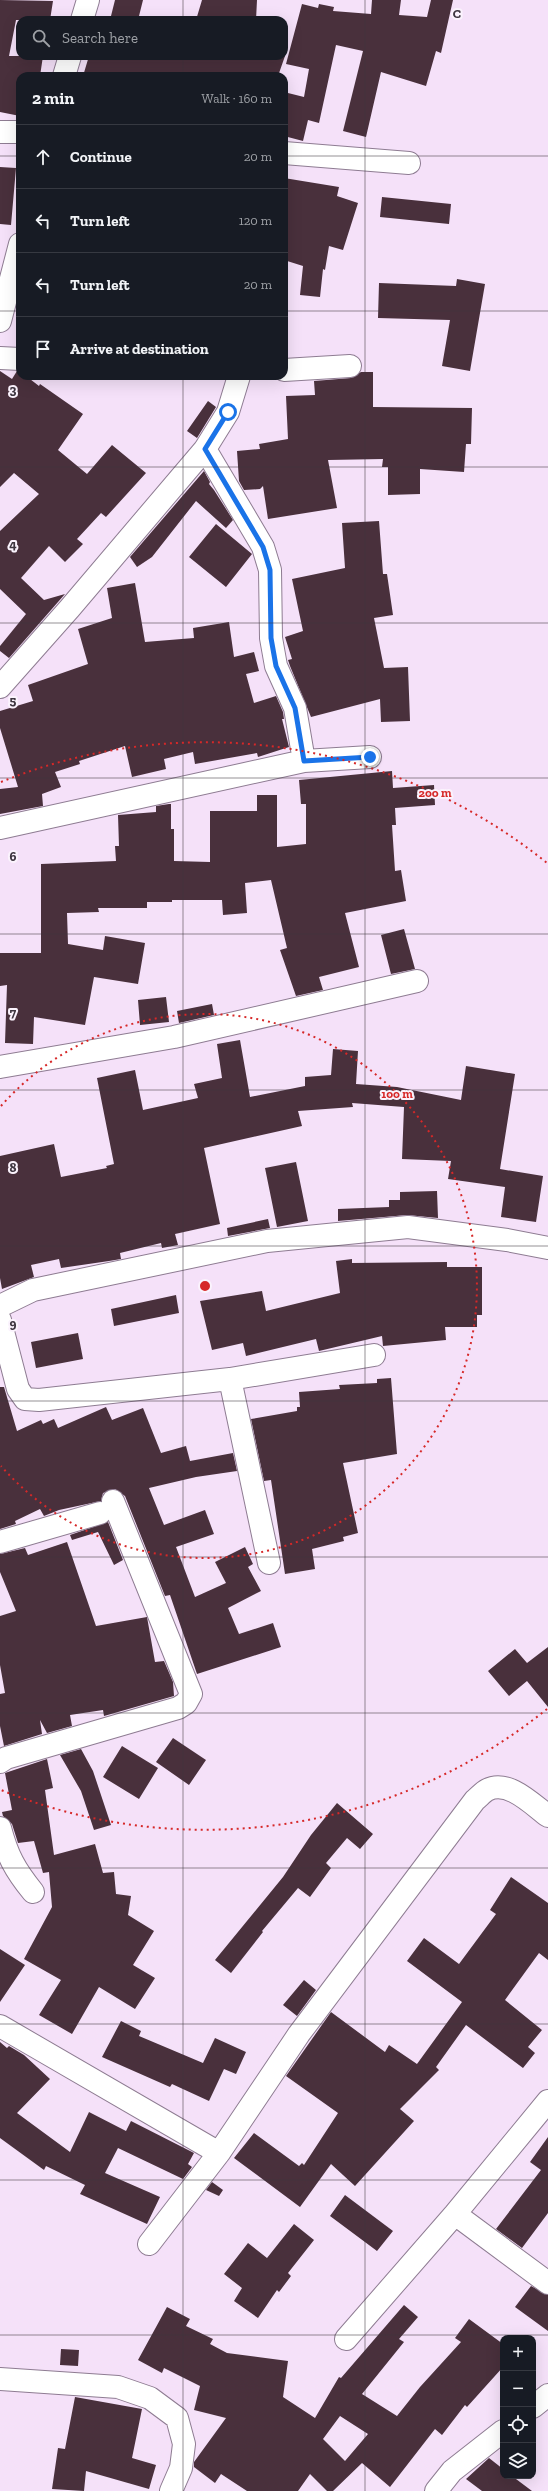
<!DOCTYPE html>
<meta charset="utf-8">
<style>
body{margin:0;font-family:"Zilla Slab",serif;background:#242831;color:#f1f3f6}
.controls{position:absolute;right:12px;bottom:12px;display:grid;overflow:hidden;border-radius:8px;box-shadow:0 4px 16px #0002}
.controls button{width:36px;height:36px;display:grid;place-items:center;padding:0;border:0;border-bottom:1px solid #363941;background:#171b24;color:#f1f3f6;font:20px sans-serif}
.stop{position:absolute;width:12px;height:12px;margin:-9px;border:3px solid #1a73e8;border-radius:50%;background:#fff}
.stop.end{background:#1a73e8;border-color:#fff;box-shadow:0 1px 4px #0008}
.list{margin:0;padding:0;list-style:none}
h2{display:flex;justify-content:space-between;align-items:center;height:52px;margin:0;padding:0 16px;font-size:17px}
h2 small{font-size:13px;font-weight:400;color:#9ea1a6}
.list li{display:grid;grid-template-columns:26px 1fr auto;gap:12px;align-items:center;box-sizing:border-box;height:64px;padding:0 16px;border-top:1px solid #363941}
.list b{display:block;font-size:15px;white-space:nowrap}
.list em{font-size:13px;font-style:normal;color:#9ea1a6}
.icon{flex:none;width:22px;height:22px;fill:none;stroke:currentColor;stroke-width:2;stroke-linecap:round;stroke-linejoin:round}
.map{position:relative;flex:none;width:548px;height:2491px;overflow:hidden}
.search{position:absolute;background:#171b24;box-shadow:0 4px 16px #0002;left:16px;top:16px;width:272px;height:44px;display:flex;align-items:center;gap:10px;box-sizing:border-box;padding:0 14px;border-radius:12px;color:#9ea1a6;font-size:15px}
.panel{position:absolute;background:#171b24;box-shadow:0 4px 16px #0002;left:16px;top:72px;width:272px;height:308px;border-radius:12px}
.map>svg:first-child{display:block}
</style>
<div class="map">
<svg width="548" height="2491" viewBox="0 0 548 2491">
<rect width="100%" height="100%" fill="#f5e1f9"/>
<!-- building -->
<path fill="#49303c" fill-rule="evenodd" d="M0 0 53 1 50 20H16L9 56H43L40 76H20V116L0 112Z
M115 0H143L138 20H110Z
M202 0H257L256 20H196Z
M372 0H401L399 15 427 17 431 0H453L441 53 436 51 426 86 381 72 366 137 343 131 363 51 336 45 319 123 308 120 303 141 284 136V92L304 97 309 69 286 64 302 4 318 8 319 4 334 7 333 11 371 14Z
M89 56H257L268 60 270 56H285L278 76H83Z
M0 167 16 168 11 225 0 224Z
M284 178 339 187 337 196 358 203 343 250 329 246 325 270 323 269 320 297 300 295 303 266 284 260Z
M382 197 451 204 449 224 380 217Z
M457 279 485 284 470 371 442 366 450 320 378 318 379 283 456 286Z
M0 371 12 379 17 371H20V376H26L39 386 40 384 83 414 58 450 87 474 112 445 146 473 106 517 101 513 77 539 83 544 65 562 49 546 21 578 44 600 65 594 9 658 0 651V646L26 614 0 589V531L39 494 14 473 0 487Z
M361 372H373V407L472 408 471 444H466L464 472 420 469V494L388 495V467H382L383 459 328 460 337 508 268 519 263 486 260 489 244 490 239 481 237 451 260 449 259 444 288 439 286 396 315 395 314 381 351 378Z
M208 401 216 407 197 438 187 431Z
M204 471 210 482 209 484 214 490 233 520 226 528 196 501 152 557 137 567 130 557Z
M379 521 383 574H387L393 615 374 618 384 668 408 667 410 721 381 722 380 699 311 717 290 666 288 660 292 659 285 637 303 631 292 579 345 568 342 523Z
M216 524 252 554 226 587 189 557Z
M135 583 145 642 194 638 193 628 229 622 234 657 254 652 259 671 246 674 254 703 276 696 283 712 284 719H282L289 747 258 757 257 753 195 764 193 752 164 759 166 769 132 777 125 746 79 761 80 764 55 772 61 787 42 794 43 806 0 814V789L18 787 0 728V711L33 701 28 685 88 664 78 629 112 618 107 588Z
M392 771 393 788 434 785 435 805 395 808 396 825H392L395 871 401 870 406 901 345 913 359 967 319 977 323 990 296 996 280 950 287 948 271 880 245 883 247 913 223 915 222 900H172V902H147V908H98L99 912 67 913 68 944 103 950 105 936 145 943 138 984 94 977 85 1025 34 1017 33 1044 5 1043 7 985 0 986V953H41V864L116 861 115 846H119L118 815 156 812V806L169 804H171V829H174V861L210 862V811H257V795H277V847L306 844V804H301L299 780Z
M404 929 415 969 391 974 381 935Z
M166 997 169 1022 140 1025 138 1000Z
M212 1004 214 1015 179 1023 177 1011Z
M240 1040 250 1097 305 1086V1077L331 1075 333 1049 358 1051 356 1084 397 1087 461 1100 466 1066 515 1074 500 1169 543 1176 536 1222 501 1217 505 1187 448 1179 451 1161 402 1159 404 1107 352 1103 353 1107 298 1111 302 1126 204 1148 220 1224 175 1234 178 1245 162 1248 161 1243 120 1253 121 1259 109 1261 61 1268 59 1259 31 1265 34 1277 2 1289 0 1278V1156L54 1144 61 1177 107 1168 106 1166 114 1164 97 1078 135 1070 143 1110 198 1098 194 1084 222 1078 217 1044Z
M296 1162 308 1221 277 1227 265 1168Z
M437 1191 438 1218 407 1215 338 1221V1209L389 1207V1200H400V1192Z
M268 1219 270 1228 228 1236 227 1228Z
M352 1259V1263L447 1262V1267H482V1315H477V1327H445L446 1340 383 1346 382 1336 319 1351 316 1339 246 1356 243 1343 212 1350 200 1301 262 1291 266 1311 340 1293 336 1261Z
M176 1295 179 1313 114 1326 111 1309Z
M78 1333 83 1359 36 1368 31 1342Z
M391 1378 397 1454 343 1463 358 1533 343 1537 344 1541 312 1549 315 1569 285 1574 271 1480 264 1481 251 1419 297 1411V1407H300L299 1392 340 1389 339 1385 377 1383V1379Z
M0 1387H4L17 1431 41 1420 43 1424 54 1419 58 1428 106 1407 112 1420 143 1408 161 1453 186 1446 190 1461 233 1453 237 1471 196 1477 149 1488 164 1525 205 1510 214 1534 176 1547 195 1597 226 1583 215 1562 245 1547 253 1564 248 1567 261 1591 228 1608 239 1634 273 1623 281 1647 197 1674 170 1595 165 1596 125 1496 115 1489 103 1493 101 1501 59 1510 44 1516 40 1509 15 1521 16 1524 0 1529Z
M108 1522 123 1560 114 1565 98 1532 72 1540 70 1535Z
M67 1542 96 1626 147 1617 155 1662 164 1661 173 1682 174 1696 104 1716 103 1710 70 1715 72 1726 47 1733 40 1720 42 1734 4 1746 0 1726V1694L5 1693 0 1665V1616L16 1611 0 1572V1554L25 1548 28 1555Z
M548 1647V1707L527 1681 509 1696 488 1671 515 1649 527 1663Z
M173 1738 206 1760 189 1785 156 1762Z
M122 1746 158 1768 139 1799 103 1777Z
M81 1749 93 1771 111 1825 94 1830 81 1791 60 1755Z
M47 1759 53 1788 45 1790 54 1855 95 1844 103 1873 114 1872 116 1894 131 1896 128 1915 154 1931 133 1965 155 1978 135 2009 99 1987 72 2034 39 2015 61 1980 24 1959 52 1907 49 1872 43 1873 34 1841 18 1843 12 1824 3 1816 2 1812 12 1810 5 1773Z
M337 1803 373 1834 360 1849 347 1838 326 1863 331 1868 310 1897 298 1888 262 1931 263 1932 231 1973 215 1960 283 1877 311 1835Z
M511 1877 548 1903V1960L539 1953 505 2000 542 2030 528 2047 535 2053 523 2068 466 2025 436 2067 439 2070 400 2109 414 2121 355 2186 331 2164 300 2207 234 2158 254 2133 299 2166 302 2163 304 2165 338 2113 286 2076 331 2012 385 2052 389 2045 417 2064 462 2002 407 1961 424 1938 459 1964 496 1914 490 1910Z
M0 1949 25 1965 0 2002Z
M304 1980 316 1990 297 2016 283 2005Z
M121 2021 141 2031 139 2036 203 2063 215 2038 246 2052 236 2074 224 2069 209 2101 172 2084 170 2087 102 2057Z
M0 2042 7 2048 9 2046 24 2055 50 2079 17 2113 70 2152 89 2112 126 2131 131 2121 194 2153 188 2164 192 2167 183 2179 118 2148 105 2173 160 2197 147 2224 80 2194 85 2185 46 2166 44 2170 0 2138Z
M548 2137V2213L522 2248 496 2229 541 2170 530 2162Z
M212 2182 223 2190 219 2196 206 2190Z
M345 2195 393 2231 377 2251 330 2216Z
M294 2224 314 2240 288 2273 291 2276 279 2292 277 2290 258 2318 234 2301 242 2288 224 2274 248 2243 267 2258Z
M531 2286 548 2295V2331L515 2307Z
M404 2305 418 2317 399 2339 404 2342 362 2394 397 2416 420 2387 461 2342 455 2338 469 2319 503 2344V2367L467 2407 465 2405 442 2435 435 2429 390 2487 362 2463 333 2491H327L310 2474 298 2491H247L221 2474 215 2483 194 2467V2462L226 2418 194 2410 200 2386 164 2368 162 2373 138 2360 167 2307 190 2319 186 2326 213 2339 210 2344 227 2353 288 2361 283 2397 315 2418 339 2377 341 2378ZM340 2416 368 2434 345 2461 323 2439Z
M61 2349 79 2350 78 2366 60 2365Z
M75 2397 142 2409 132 2458 156 2465 149 2489 86 2471 84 2491 52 2489 58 2448 65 2449Z
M489 2458 503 2469V2476H512L532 2491H482L466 2479Z"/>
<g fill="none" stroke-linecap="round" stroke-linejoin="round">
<!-- minor casing -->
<g stroke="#8e7c92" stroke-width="24">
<path id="minor" d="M82 20 88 0
M64 76 70 56
M0 132H20
M284 153 409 163
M0 321 20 244
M0 358 20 359
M284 370 350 366
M205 449 263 547 270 570 271 638 276 666 295 708 304 761
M0 687 70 608 205 449 228 412 239 376
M0 828 304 761 370 757
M0 1067 174 1037 417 981
M0 1306 33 1290 267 1241 408 1227 507 1240 548 1248
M0 1320 18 1389 25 1399 39 1400 230 1379 374 1355
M230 1379 269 1563
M0 1542 100 1513
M0 1762 6 1758 178 1708 186 1703 191 1694 113 1501
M0 1828C7 1855 15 1870 33 1892
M0 2026 219 2153
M455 2214 548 2283
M149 2244 219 2153 299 2034 475 1800C479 1797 483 1792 487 1790 508 1779 532 1804 548 1816
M346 2339 455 2214 548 2101
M0 2379 118 2387 150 2398 177 2418 184 2444 181 2468 171 2491
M533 2407 548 2395
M436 2491 452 2471 503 2431"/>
</g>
<!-- minor -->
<use href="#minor" stroke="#fff" stroke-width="22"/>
</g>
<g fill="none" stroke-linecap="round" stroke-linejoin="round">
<!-- route -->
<path stroke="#1a73e8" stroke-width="5" d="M228 412 205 449 263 547 270 570 271 638 276 666 295 708 304 761 370 757"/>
</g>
<!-- grid -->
<path fill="none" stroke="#3e3640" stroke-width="1" stroke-opacity="0.55" d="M183 0V20M365 0V2491M183 56V76M0 156H20M284 156H548M0 311H20M284 311H548M183 376V2491M0 467H548M0 623H548M0 778H548M0 934H548M0 1090H548M0 1246H548M0 1401H548M0 1557H548M0 1713H548M0 1868H548M0 2024H548M0 2180H548M0 2335H548"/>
<!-- distance rings -->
<g fill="none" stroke="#d62828" stroke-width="2" stroke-dasharray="2 4">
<path d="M1 1106A272 272 0 1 1 1 1466"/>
<path d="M547 1709A544 544 0 0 1 1 1790M1 782A544 544 0 0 1 547 863"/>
</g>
<g font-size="13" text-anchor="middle" font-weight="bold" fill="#3e3640" stroke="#fbf3fd" stroke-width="4" stroke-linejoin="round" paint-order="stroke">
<text x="457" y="18">C</text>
<text x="13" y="394">3</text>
<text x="13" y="549">4</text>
<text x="13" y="705">5</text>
<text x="13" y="861">6</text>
<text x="13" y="1017">7</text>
<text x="13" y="1172">8</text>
<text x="13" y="1328">9</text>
</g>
<circle cx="205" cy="1286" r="6" fill="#d62828" stroke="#fbf3fd" stroke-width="2"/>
<g font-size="12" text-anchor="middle" font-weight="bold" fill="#d62828" stroke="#fbf3fd" stroke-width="4" stroke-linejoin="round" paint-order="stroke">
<text x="435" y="797">200 m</text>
<text x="397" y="1098">100 m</text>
</g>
</svg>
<div class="controls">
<button>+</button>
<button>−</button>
<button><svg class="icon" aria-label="locate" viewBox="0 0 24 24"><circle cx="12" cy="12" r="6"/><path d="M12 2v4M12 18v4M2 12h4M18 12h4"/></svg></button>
<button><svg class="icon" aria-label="layers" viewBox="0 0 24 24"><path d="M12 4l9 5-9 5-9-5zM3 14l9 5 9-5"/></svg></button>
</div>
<div class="stop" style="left:228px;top:412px"></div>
<div class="stop end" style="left:370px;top:757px"></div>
<div class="search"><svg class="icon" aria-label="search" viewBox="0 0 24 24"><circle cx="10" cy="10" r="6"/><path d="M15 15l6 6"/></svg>Search here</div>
<section class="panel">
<h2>2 min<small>Walk · 160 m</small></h2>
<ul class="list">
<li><svg class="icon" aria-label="ahead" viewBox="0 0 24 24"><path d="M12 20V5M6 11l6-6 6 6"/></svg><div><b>Continue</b></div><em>20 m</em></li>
<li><svg class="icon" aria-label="left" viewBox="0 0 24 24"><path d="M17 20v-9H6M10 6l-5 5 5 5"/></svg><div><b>Turn left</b></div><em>120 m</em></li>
<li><svg class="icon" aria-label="left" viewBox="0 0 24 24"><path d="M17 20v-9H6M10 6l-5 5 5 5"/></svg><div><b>Turn left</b></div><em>20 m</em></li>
<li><svg class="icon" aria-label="arrive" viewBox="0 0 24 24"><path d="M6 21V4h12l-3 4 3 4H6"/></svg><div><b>Arrive at destination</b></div></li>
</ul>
</section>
</div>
